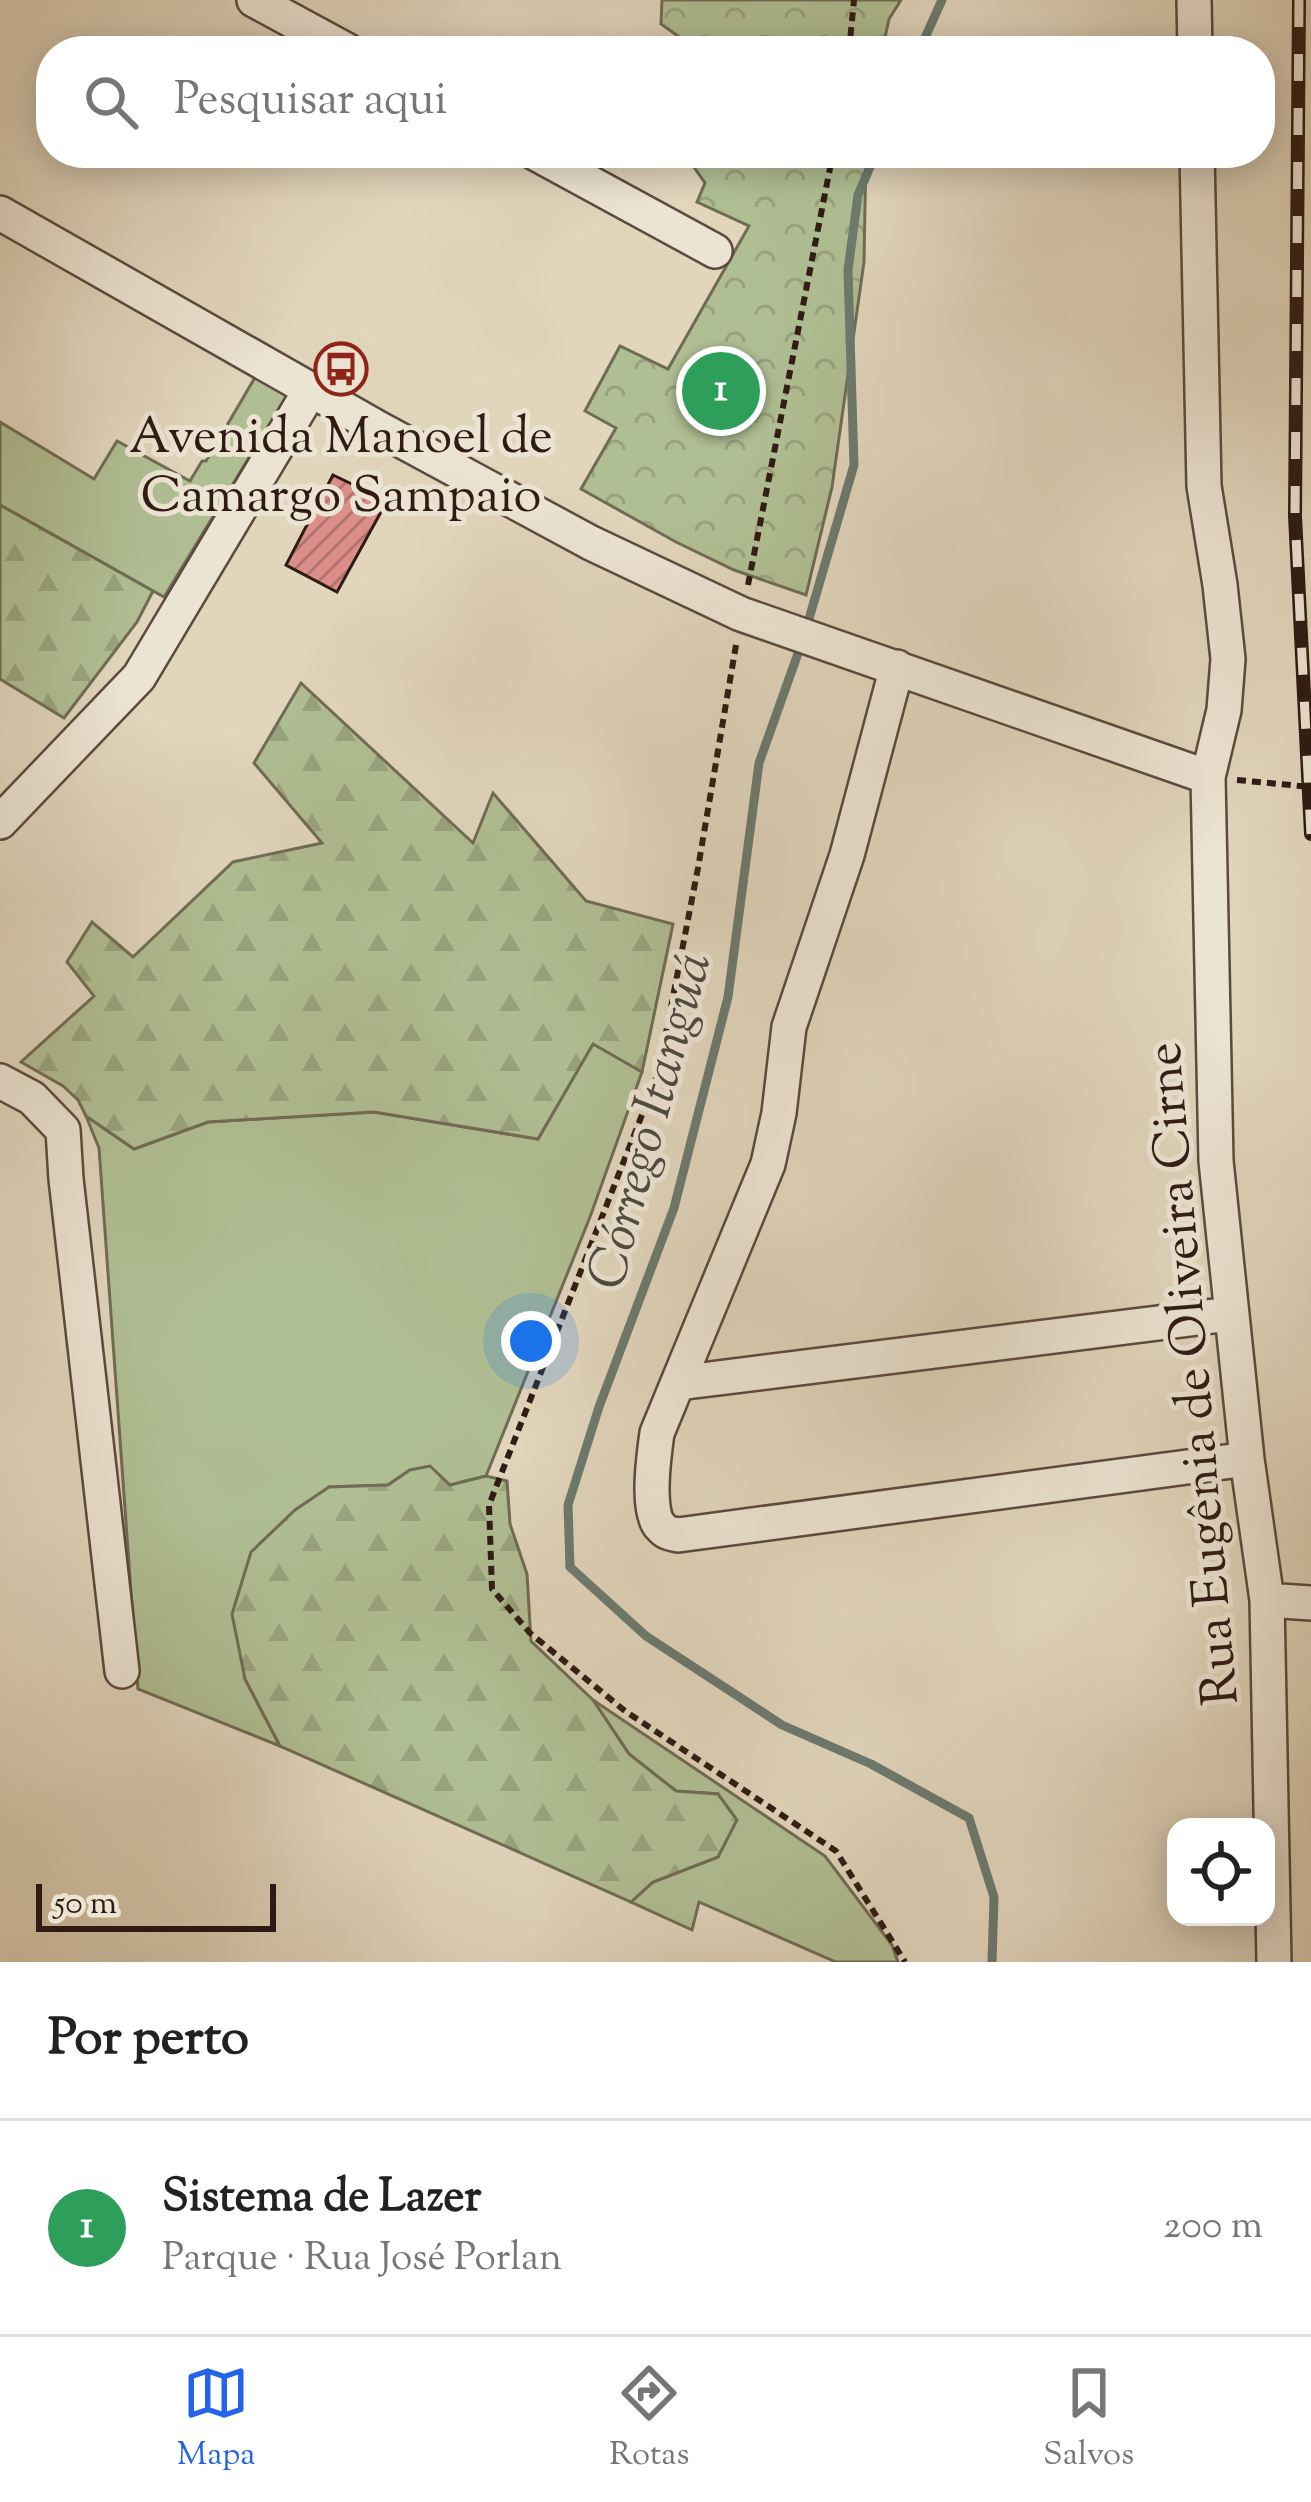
<!DOCTYPE html>
<html lang="pt">
<meta charset="utf-8">
<style>
body{margin:0;font-family:"Sorts Mill Goudy",serif;background:#f6f6f6;color:#222}
.controls{position:absolute;right:36px;bottom:36px;display:grid;overflow:hidden;border-radius:24px;box-shadow:0 6px 30px #0003}
.controls button{width:108px;height:108px;display:grid;place-items:center;padding:0;border:0;border-bottom:3px solid #e0e0e0;background:#fff;color:#222;font:60px sans-serif}
.scale{position:absolute;left:36px;bottom:30px;width:240px;box-sizing:border-box;padding-left:12px;border:6px solid #2f1b14;border-top:0;font-size:33px;line-height:42px;white-space:nowrap;color:#2f1b14;-webkit-text-stroke:9px #ece4d3;paint-order:stroke}
.you{position:absolute;left:531px;top:1341px;width:42px;height:42px;margin:-30px;border:9px solid #fff;border-radius:50%;background:#1a73e8;box-shadow:0 0 0 18px #1a73e833}
.badge{display:grid;place-items:center;width:78px;height:78px;border-radius:50%;background:#2563eb;color:#fff;font-size:39px;font-weight:700}
.pin{position:absolute;translate:-50% -50%;border:6px solid #fff;box-shadow:0 3px 12px #0006}
.list{margin:0;padding:0;list-style:none}
h2{display:flex;justify-content:space-between;align-items:center;height:156px;margin:0;padding:0 48px;font-size:51px}
h2 small{font-size:39px;font-weight:400;color:#767676}
.list li{display:grid;grid-template-columns:78px 1fr auto;gap:36px;align-items:center;box-sizing:border-box;height:216px;padding:0 48px;border-top:3px solid #e0e0e0}
.list b{display:block;font-size:45px;white-space:nowrap}
.list p{margin:0;font-size:39px;white-space:nowrap;color:#767676}
.list em{font-size:39px;font-style:normal;color:#767676}
.icon{flex:none;width:66px;height:66px;fill:none;stroke:currentColor;stroke-width:2;stroke-linecap:round;stroke-linejoin:round}
.map{position:relative;flex:none;width:1311px;height:1962px;overflow:hidden}
.search{position:absolute;background:#fff;box-shadow:0 6px 30px #0003;left:36px;right:36px;top:36px;height:132px;display:flex;align-items:center;gap:30px;box-sizing:border-box;padding:0 42px;border-radius:48px;color:#767676;font-size:45px}
.sheet{height:372px;background:#fff}
nav{display:flex;justify-content:space-around;align-items:center;box-sizing:border-box;height:168px;border-top:3px solid #e0e0e0;background:#fff;font-size:33px;color:#767676}
nav a{display:grid;justify-items:center;gap:6px}
nav .on{color:#2563eb}
.map>svg:first-child{display:block}
</style>
<div class="map">
<svg width="1311" height="1962" viewBox="0 0 1311 1962">
<defs>
<pattern id="forest-firs" width="22" height="20" patternUnits="userSpaceOnUse" patternTransform="scale(3)"><rect width="22" height="20" fill="#b0be93"/><path d="M5 1l3.5 6h-7zM16 11l3.5 6h-7z" fill="#98a37e"/></pattern>
<pattern id="park-crowns" width="20" height="18" patternUnits="userSpaceOnUse" patternTransform="scale(3)"><rect width="20" height="18" fill="#b0be93"/><path d="M2 6a3 3 0 1 1 6 0M12 15a3 3 0 1 1 6 0" fill="none" stroke="#98a37e"/></pattern>
<pattern id="building-hatch" width="6" height="6" patternUnits="userSpaceOnUse" patternTransform="scale(3)"><rect width="6" height="6" fill="#dc8f8a"/><path d="M-1 1l2-2M0 6l6-6M5 7l2-2" fill="none" stroke="#b37470"/></pattern>
</defs>
<rect width="100%" height="100%" fill="#e1d5bc"/>
<filter id="stains"><feTurbulence type="fractalNoise" baseFrequency=".00167" numOctaves="4"/><feColorMatrix values="0 0 0 0 .2 0 0 0 0 .09 0 0 0 0 .02 0 0 0 .5 -.17"/></filter>
<radialGradient id="worn" r=".72"><stop offset=".6" stop-color="#630" stop-opacity="0"/><stop offset="1" stop-color="#630" stop-opacity=".3"/></radialGradient>
<!-- grass -->
<path fill="#b0be93" stroke="#706c54" stroke-width="3" d="M257 374 289 392 164 597 0 505V422L94 479 117 441 190 481 202 461H206Z
M593 1043 642 1072 590 1217 486 1476 450 1485 410 1470 388 1485 329 1487 245 1679 280 1746 138 1689 99 1148 86 1116 134 1149 208 1122 374 1112 538 1139Z
M593 1700 825 1856 892 1945 898 1962H836L699 1902 692 1930 631 1902 653 1882 718 1857V1794L676 1791 629 1754Z"/>
<!-- forest -->
<path fill="url(#forest-firs)" stroke="#706c54" stroke-width="3" d="M0 505 153 591 137 622 64 718 0 679Z
M301 683 473 843 493 793 586 901 673 924 642 1072 593 1044 538 1139 374 1112 208 1122 134 1149 86 1116 78 1100 63 1086 21 1062 94 996 67 962 92 922 133 957 233 862 322 843 254 763Z
M430 1466 450 1485 486 1476 507 1481 510 1524 527 1574 531 1641 593 1700 629 1754 676 1791 718 1794 737 1820 718 1857 653 1882 631 1902 280 1746 245 1679 232 1614 251 1552 295 1510 329 1487 388 1485 410 1470Z"/>
<!-- park -->
<path fill="url(#park-crowns)" stroke="#706c54" stroke-width="3" d="M662 0H901L889 19 882 51H671L678 36 661 24Z
M684 153H866L864 262 832 487 806 595 734 570 676 542 581 489 616 428 585 411 620 346 668 369 749 226 697 202 705 183Z"/>
<g fill="none" stroke-linecap="round" stroke-linejoin="round">
<!-- stream -->
<path stroke="#6c7a6f" stroke-width="9" d="M919 51 942 0
M806 629 854 465 848 270 858 195 876 153
M801 645 759 763 728 997 674 1208 599 1407 568 1505 570 1567 646 1636 782 1725 871 1764 969 1818 994 1897 992 1962"/>
</g>
<!-- building -->
<path fill="url(#building-hatch)" stroke="#2f1b14" stroke-width="3" d="M333 475 387 501 337 592 286 565Z"/>
<g fill="none" stroke-linecap="round" stroke-linejoin="round">
<!-- street casing -->
<g stroke="#5c4a3e" stroke-width="38">
<path id="street" d="M254 0 348 51
M1194 0 1195 51
M535 153 715 251
M1197 153 1204 486 1220 585 1228 659 1224 710 1208 777 1216 1161 1247 1459 1267 1600 1274 1962
M0 213 378 428 591 543 741 614 1208 777
M897 667 847 855 789 1027 779 1113 768 1164 657 1433C654 1454 646 1511 660 1526 666 1533 669 1533 678 1535L1247 1459
M0 822 139 677 311 389
M0 1081 32 1098 63 1130 66 1179 122 1671
M678 1383 1230 1314
M1267 1600 1311 1603"/>
</g>
<!-- path -->
<path stroke="#2f1b14" stroke-width="6" stroke-dasharray="9 6" stroke-linecap="butt" d="M849 51 854 0
M748 585 833 153
M736 645 698 868 658 1074 489 1505 492 1589 530 1633 625 1711 836 1851 905 1962
M1237 780 1311 787"/>
<!-- street -->
<use href="#street" stroke="#ece4d3" stroke-width="33"/>
<!-- rail casing -->
<g stroke="#2f1b14" stroke-width="14">
<path id="rail" d="M1299 0 1295 516 1311 834"/>
</g>
<!-- rail -->
<use href="#rail" stroke="#ece4d3" stroke-width="9" stroke-dasharray="27" stroke-linecap="butt"/>
</g>
<!-- icons -->
<defs>
<g id="bus-ring" transform="scale(2.7)"><circle r="9.5" fill="#ece4d3" stroke="#8f2418" stroke-width="1.5"/><path d="M-5-6H5V4H4V6H2V4H-2V6H-4V4H-5ZM-3.5-4V0h7V-4ZM-3.5 1.2v1.5H-2V1.2ZM2 1.2v1.5H3.5V1.2Z" fill="#8f2418"/></g>
</defs>
<g fill-rule="evenodd">
<use href="#bus-ring" x="341" y="369"/>
</g>
<g text-anchor="middle" stroke-width="10" stroke-linejoin="round" paint-order="stroke">
<!-- poi labels -->
<g font-size="51" fill="#2f1b14" stroke="#ece4d3">
<text x="341" y="452">Avenida Manoel de<tspan x="341" dy="59">Camargo Sampaio</tspan></text>
</g>
<!-- street labels -->
<g font-size="51" fill="#2f1b14" stroke="#ece4d3">
<text transform="translate(1190 1374) rotate(-95)" y="18">Rua Eugênia de Oliveira Cirne</text>
</g>
<!-- water labels -->
<g font-size="54" font-style="italic" fill="#4e4a42" stroke="#ece4d3">
<text transform="translate(647 1120) rotate(-75)" y="19">Córrego Itanguá</text>
</g>
</g>
<rect width="100%" height="100%" filter="url(#stains)"/>
<rect width="100%" height="100%" fill="url(#worn)"/>
</svg>
<div class="controls">
<button><svg class="icon" aria-label="locate" viewBox="0 0 24 24"><circle cx="12" cy="12" r="6"/><path d="M12 2v4M12 18v4M2 12h4M18 12h4"/></svg></button>
</div>
<div class="scale">50 m</div>
<div class="you"></div>
<div class="pin badge" style="left:721px;top:391px;background:#2e9e5b">1</div>
<div class="search"><svg class="icon" aria-label="search" viewBox="0 0 24 24"><circle cx="10" cy="10" r="6"/><path d="M15 15l6 6"/></svg>Pesquisar aqui</div>
</div>
<section class="sheet">
<h2>Por perto<small></small></h2>
<ul class="list">
<li><span class="badge" style="background:#2e9e5b">1</span><div><b>Sistema de Lazer</b><p>Parque · Rua José Porlan</p></div><em>200 m</em></li>
</ul>
</section>
<nav>
<a class="on"><svg class="icon" aria-label="map" viewBox="0 0 24 24"><path d="M3 6l6-2 6 2 6-2v14l-6 2-6-2-6 2zM9 4v14M15 6v14"/></svg>Mapa</a>
<a><svg class="icon" aria-label="directions" viewBox="0 0 24 24"><path d="M12 3l9 9-9 9-9-9zM9 14v-3h6M13 9l2 2-2 2"/></svg>Rotas</a>
<a><svg class="icon" aria-label="saved" viewBox="0 0 24 24"><path d="M7 4h10v16l-5-4-5 4z"/></svg>Salvos</a>
</nav>
